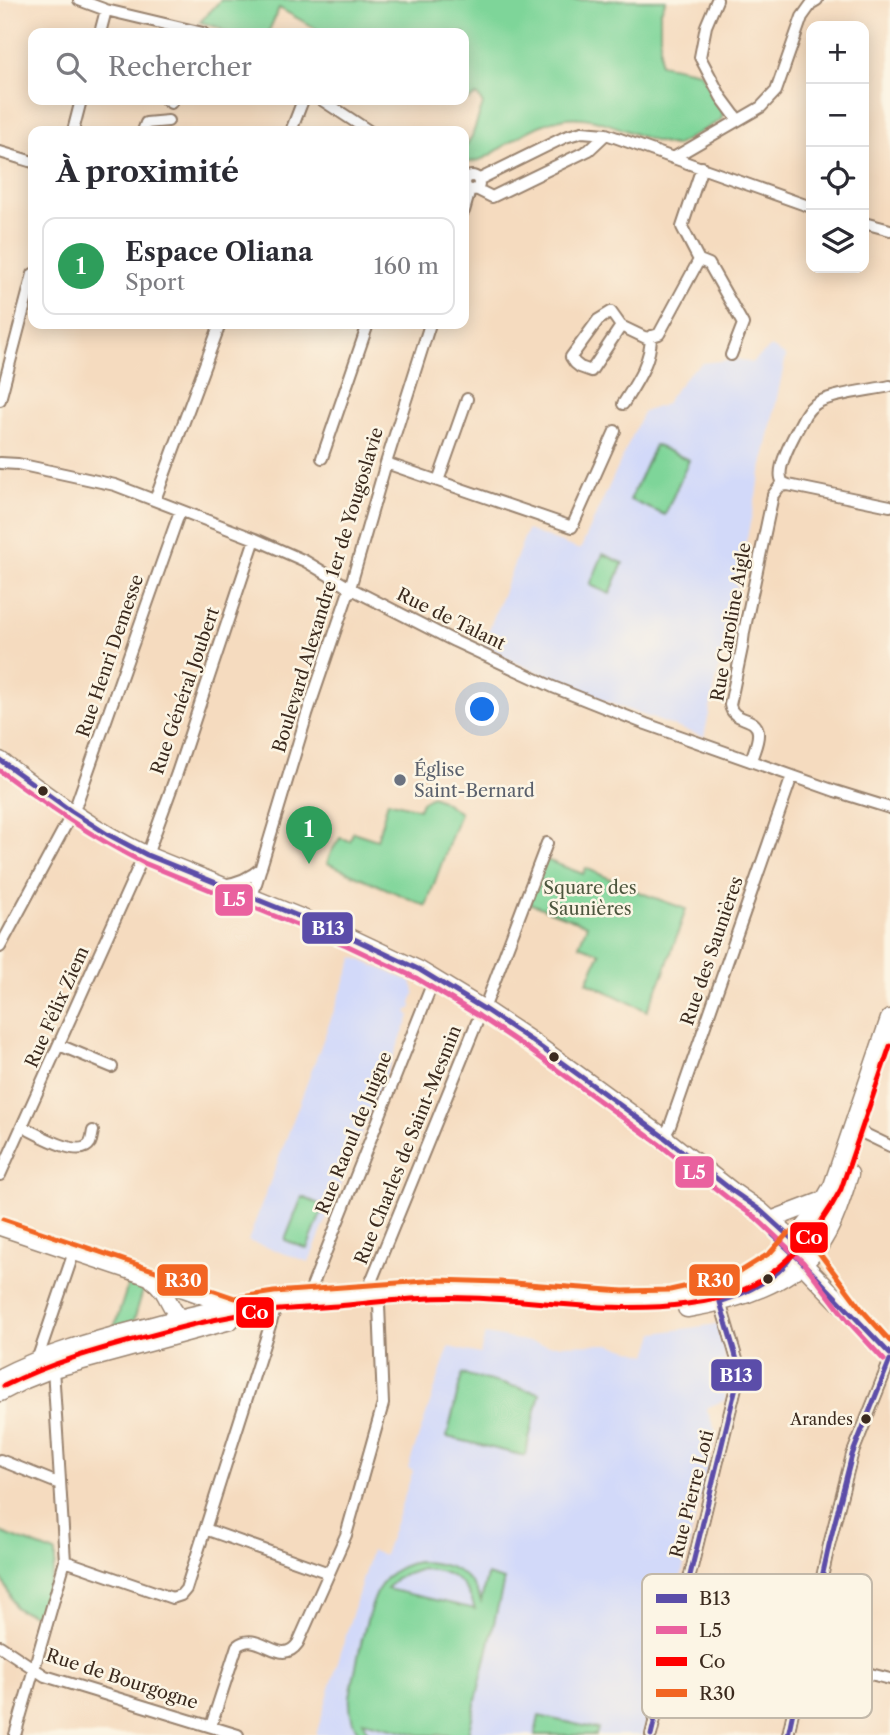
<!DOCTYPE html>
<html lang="fr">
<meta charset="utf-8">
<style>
body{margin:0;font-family:"Libre Caslon Text",serif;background:#f2f2f3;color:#2b2b33}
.controls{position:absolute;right:21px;top:21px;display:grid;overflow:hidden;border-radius:14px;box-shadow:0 4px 18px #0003}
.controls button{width:63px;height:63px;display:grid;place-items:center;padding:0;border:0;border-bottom:2px solid #e1e1e2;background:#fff;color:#2b2b33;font:35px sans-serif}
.you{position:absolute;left:483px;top:710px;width:24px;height:24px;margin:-18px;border:5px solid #fff;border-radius:50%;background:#1a73e8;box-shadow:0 0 0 10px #1a73e833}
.badge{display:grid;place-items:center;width:46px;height:46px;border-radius:50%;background:#1f6fb2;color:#fff;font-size:23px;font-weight:700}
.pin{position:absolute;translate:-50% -58px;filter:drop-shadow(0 2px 4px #0008)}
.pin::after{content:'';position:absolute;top:37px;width:24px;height:21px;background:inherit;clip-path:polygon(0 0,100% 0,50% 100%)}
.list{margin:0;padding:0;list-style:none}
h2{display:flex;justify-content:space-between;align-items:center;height:91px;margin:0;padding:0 28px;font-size:30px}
h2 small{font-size:23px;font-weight:400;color:#7c7c81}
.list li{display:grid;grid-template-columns:46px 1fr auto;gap:21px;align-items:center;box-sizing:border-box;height:98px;margin:0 14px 14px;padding:0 14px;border:2px solid #e1e1e2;border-radius:14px}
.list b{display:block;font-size:26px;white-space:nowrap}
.list p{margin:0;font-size:23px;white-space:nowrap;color:#7c7c81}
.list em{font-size:23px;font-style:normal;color:#7c7c81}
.icon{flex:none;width:38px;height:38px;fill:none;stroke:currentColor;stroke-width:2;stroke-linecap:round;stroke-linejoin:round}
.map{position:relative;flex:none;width:890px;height:1735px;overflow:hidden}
.search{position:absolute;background:#fff;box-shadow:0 4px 18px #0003;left:28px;top:28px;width:441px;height:77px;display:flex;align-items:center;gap:18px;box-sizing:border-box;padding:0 24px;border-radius:14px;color:#7c7c81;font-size:26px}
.panel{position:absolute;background:#fff;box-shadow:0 4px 18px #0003;left:28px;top:126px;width:441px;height:203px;border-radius:14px}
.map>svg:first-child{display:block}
</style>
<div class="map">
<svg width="890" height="1735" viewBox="0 0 890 1735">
<rect width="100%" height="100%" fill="#fcf5e5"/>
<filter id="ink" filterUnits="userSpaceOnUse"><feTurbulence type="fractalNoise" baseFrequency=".0143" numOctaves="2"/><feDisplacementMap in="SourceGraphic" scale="14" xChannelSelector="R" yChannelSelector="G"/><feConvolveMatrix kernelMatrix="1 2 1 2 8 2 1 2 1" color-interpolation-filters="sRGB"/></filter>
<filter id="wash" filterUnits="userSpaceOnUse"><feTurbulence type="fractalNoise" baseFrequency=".00686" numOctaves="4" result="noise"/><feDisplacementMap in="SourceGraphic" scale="28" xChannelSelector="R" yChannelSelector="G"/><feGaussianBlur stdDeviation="1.57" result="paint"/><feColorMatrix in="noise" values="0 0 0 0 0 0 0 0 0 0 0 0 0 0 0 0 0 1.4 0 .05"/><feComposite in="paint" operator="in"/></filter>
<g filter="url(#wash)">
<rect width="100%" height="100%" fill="#f5dbbf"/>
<!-- built -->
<path fill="#d2d9f9" d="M771 347 786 356 704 737 615 705 482 648 527 530 580 550 643 412 666 404 670 396 690 372 702 363 738 359 751 363Z
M354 957 410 981 414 987 415 993 411 1002 412 1008 407 1011 410 1016 309 1262 248 1241Z
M718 1324 724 1342 726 1383 725 1400 706 1408 716 1432 643 1735H316L371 1551 384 1555 413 1471 408 1468 449 1347 480 1354 485 1334 547 1345 609 1344 648 1355 655 1333Z"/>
<!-- green -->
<path fill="#7ed599" stroke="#5c805c" stroke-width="2" fill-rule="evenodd" d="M221 0H666L660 13V64L700 72 723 113 721 120 675 146C638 141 605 114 566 118 547 121 528 130 512 141 496 150 483 164 464 162V149L472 136 483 104 477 95 468 100 464 97V33H324L279 8 268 33H228L217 27 200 22Z
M655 445 689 460 665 515 630 500Z
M603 554 623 563 610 594 590 585Z
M432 796 441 800 460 813 426 906 327 863 331 852 340 838 350 841 353 832 377 840 388 801 419 809 422 802Z
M544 859 583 874 586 868 644 894 686 909 664 973 647 1011 587 982 600 953 579 945 587 925 526 902Z
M302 1197 324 1206 307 1249 285 1240Z
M129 1282 144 1287 133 1324 114 1328Z
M462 1374 540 1393 525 1456 447 1437Z
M0 1532 55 1553V1564L40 1617 19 1610 15 1607 12 1600 0 1574Z
M417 1562C448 1562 470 1571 481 1601L487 1575 504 1580 468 1735H420L363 1721 366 1729 371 1735H360C351 1723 349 1711 350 1696 356 1668 368 1594 388 1576 396 1568 407 1564 417 1562ZM421 1569C449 1569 467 1581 475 1609L387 1589 396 1578Z
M539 1716 598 1729 596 1735H535Z"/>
</g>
<g filter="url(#ink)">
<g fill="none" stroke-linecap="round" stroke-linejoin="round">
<!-- street casing -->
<g stroke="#98826e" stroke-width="14">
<path id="street" d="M79 0 106 10 203 33
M717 0 706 26 700 57 721 97 738 120
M100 33 106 10
M166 100 171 103
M322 100 369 131
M73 131 81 100
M143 131 146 123 168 121
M291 131 303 100
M0 152 33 162
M673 158 761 107 776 91 802 17 812 3 817 0
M465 183a7 7 0 1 1 14 0a7 7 0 1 1-14 0Z
M478 180 565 137 582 132 606 134 811 207
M476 189 492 197 589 150 606 134
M464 211 470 190
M864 223 890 230
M699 260 709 264 743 324 731 355
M621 326 611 312 598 320 571 357 575 363 580 367 591 371 621 326 646 338 659 334 699 260 682 227 702 167
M0 400 33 274
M623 404C636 383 651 362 651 336
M322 458 368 324
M0 463 18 464 115 485 255 539 305 561 350 588 454 641 553 687 646 724 835 791 890 808
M386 463 438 481 467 399
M438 481 572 527 615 431
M788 485C784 483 782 483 781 478 777 463 798 429 805 415 808 410 812 406 817 403 831 394 872 390 890 386
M155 500 220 324
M751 761C753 752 759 742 758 732 756 715 733 723 730 705L742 648 744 632 773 495 780 486 788 485 890 506
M223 885C238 883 250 878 261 868
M252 897 307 714 350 588 386 463 430 324
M0 947 75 808 180 511
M59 1045 112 1067
M23 1127C36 1133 80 1160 90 1143 92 1139 92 1135 93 1131
M863 1133 890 1146
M664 1137 670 1126 792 776
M0 1175 142 859 147 855 177 773 255 539
M366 1294 477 1022 484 1009 547 843
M315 1299 311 1289 429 992 436 981
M37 1360 74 1252
M0 1460 60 1484
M205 1529 329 1573
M65 1561 172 1598 181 1595 186 1589 274 1313
M0 1646 45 1676 238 1735
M805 1657 890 1679
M211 1726 237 1646C259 1628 280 1669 298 1643L346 1535 383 1404 379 1305
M15 1735 65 1561 53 1368
M651 1735 736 1387 737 1360 720 1302
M788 1735 829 1545 852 1455 890 1360"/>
</g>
<!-- secondary casing -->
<g stroke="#98826e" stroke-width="19">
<path id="secondary" d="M0 760C49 797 91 828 147 855L350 937 420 970 484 1009 532 1041 664 1137 734 1192 760 1210 793 1240
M771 1220 826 1199
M0 1227 173 1285 234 1307
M152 1280C169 1292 167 1306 181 1319"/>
</g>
<!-- primary casing -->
<g stroke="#98826e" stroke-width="21">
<path id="primary" d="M794 1255 890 1354
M687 1308C733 1301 798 1282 823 1239 835 1219 842 1196 849 1174
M0 1378C46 1354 95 1341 145 1328 179 1319 213 1310 248 1305 278 1300 308 1300 338 1297 382 1293 426 1288 470 1289 560 1292 645 1313 733 1285 773 1271 814 1222 833 1186L890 1019
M0 1392 23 1380 53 1368 230 1320"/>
</g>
<!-- street -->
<use href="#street" stroke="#fff" stroke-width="10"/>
<!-- secondary -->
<use href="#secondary" stroke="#fff" stroke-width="16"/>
<!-- primary -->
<use href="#primary" stroke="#fff" stroke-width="18"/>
<!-- bus-1 casing -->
<g stroke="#fcf5e5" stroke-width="10">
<path id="bus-1" d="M0 760 71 811 107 834 147 855 350 937 420 970 484 1009 532 1041 664 1137 734 1192 760 1210 793 1240C793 1243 794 1249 793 1251 787 1275 741 1295 720 1302L737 1360 736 1387 651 1735
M773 1235 802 1262 890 1354
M788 1735 829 1545 852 1455 890 1360"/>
</g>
<!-- bus-2 casing -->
<g stroke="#fcf5e5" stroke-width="10">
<path id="bus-2" d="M0 771C46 805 92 837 144 863L346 945 416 978 479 1016 527 1048 659 1144 729 1199 755 1217 803 1262 848 1321 884 1360"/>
</g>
<!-- bus-3 casing -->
<g stroke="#fcf5e5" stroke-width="10">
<path id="bus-3" d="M4 1386C50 1363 99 1349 149 1336 185 1326 221 1317 258 1312 284 1309 311 1308 337 1306 381 1302 425 1296 470 1298 542 1300 614 1314 687 1304 704 1302 722 1299 738 1292 783 1274 819 1231 841 1189L890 1046"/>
</g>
<!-- bus-4 casing -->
<g stroke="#fcf5e5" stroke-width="10">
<path id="bus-4" d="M3 1219 235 1298 274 1292 439 1280 500 1282 623 1291 670 1290 733 1276 770 1253 787 1234 795 1231 817 1250 862 1310 890 1341"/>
</g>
<!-- bus-1 -->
<use href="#bus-1" stroke="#5b4da9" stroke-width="5"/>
<!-- bus-2 -->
<use href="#bus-2" stroke="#ea619f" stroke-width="5"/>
<!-- bus-3 -->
<use href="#bus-3" stroke="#f00" stroke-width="5"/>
<!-- bus-4 -->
<use href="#bus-4" stroke="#f26522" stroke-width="5"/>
</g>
</g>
<!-- markers -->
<circle fill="#6b7280" stroke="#fcf5e5" stroke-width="2.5" cx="400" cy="780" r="7"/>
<g fill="#3b2a1e" stroke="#fcf5e5" stroke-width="2.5">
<circle cx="43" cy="791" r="6"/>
<circle cx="554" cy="1057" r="6"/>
<circle cx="768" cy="1279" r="6"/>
<circle cx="866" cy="1419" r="6"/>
</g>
<g text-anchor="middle" stroke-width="5" stroke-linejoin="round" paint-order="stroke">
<!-- bus labels -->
<g font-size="16" fill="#3b2a1e" stroke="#fcf5e5" text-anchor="end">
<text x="853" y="1425">Arandes</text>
</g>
<!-- street labels -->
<g font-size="18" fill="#3b2a1e" stroke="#fcf5e5">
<text transform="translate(328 590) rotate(-73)" y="6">Boulevard Alexandre 1er de Yougoslavie</text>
<text transform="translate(451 619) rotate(26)" y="6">Rue de Talant</text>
<text transform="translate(731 622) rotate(-80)" y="6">Rue Caroline Aigle</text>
<text transform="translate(110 656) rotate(-71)" y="6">Rue Henri Demesse</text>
<text transform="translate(185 691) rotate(-71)" y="6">Rue Général Joubert</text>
<text transform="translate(712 951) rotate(-71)" y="6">Rue des Saunières</text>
<text transform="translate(57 1007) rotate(-66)" y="6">Rue Félix Ziem</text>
<text transform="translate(354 1133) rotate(-68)" y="6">Rue Raoul de Juigne</text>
<text transform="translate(408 1145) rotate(-68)" y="6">Rue Charles de Saint-Mesmin</text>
<text transform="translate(692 1494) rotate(-76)" y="6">Rue Pierre Loti</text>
<text transform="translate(122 1679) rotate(18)" y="6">Rue de Bourgogne</text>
</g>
<!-- worship labels -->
<g font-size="18" fill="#5b616d" stroke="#fcf5e5" text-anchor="start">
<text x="414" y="776">Église<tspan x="414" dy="21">Saint-Bernard</tspan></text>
</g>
<!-- park labels -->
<g font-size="18" fill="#4c553d" stroke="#fcf5e5">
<text x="590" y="894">Square des<tspan x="590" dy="21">Saunières</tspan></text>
</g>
</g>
<!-- legend -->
<rect x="642" y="1574" width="230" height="144" rx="10" fill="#fcf5e5" stroke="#c2b8a9" stroke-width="2"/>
<rect x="656" y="1594" width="31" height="9" fill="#5b4da9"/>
<rect x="656" y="1626" width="31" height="8" fill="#ea619f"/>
<rect x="656" y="1657" width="31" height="9" fill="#f00"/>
<rect x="656" y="1689" width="31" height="8" fill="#f26522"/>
<g font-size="19" fill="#3b2a1e">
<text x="699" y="1605">B13</text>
<text x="699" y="1637">L5</text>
<text x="699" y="1668">Co</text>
<text x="699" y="1700">R30</text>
</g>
<g stroke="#fcf5e5" stroke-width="2.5">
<rect x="214" y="883" width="40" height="34" rx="7" fill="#ea619f"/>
<rect x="301" y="911" width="53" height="34" rx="7" fill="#5b4da9"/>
<rect x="674" y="1155" width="41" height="34" rx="7" fill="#ea619f"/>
<rect x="789" y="1221" width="40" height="33" rx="7" fill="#f00"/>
<rect x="688" y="1263" width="53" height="34" rx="7" fill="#f26522"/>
<rect x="156" y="1263" width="53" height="34" rx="7" fill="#f26522"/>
<rect x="235" y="1296" width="40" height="33" rx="7" fill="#f00"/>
<rect x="710" y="1358" width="53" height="34" rx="7" fill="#5b4da9"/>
</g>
<g font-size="19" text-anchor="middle" font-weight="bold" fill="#fff">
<text x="234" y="906">L5</text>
<text x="328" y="935">B13</text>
<text x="694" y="1179">L5</text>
<text x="809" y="1244">Co</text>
<text x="715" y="1287">R30</text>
<text x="183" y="1287">R30</text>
<text x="255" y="1319">Co</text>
<text x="736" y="1382">B13</text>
</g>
</svg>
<div class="controls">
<button>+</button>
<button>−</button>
<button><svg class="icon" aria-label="locate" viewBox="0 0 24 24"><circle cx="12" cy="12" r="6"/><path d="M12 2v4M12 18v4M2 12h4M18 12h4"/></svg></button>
<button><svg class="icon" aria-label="layers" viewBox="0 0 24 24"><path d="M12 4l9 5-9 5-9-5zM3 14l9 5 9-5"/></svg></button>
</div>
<div class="you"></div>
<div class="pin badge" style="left:309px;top:864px;background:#2e9e5b">1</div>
<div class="search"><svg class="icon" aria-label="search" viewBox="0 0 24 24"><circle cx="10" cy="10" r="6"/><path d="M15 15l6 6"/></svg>Rechercher</div>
<section class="panel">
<h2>À proximité<small></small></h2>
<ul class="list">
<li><span class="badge" style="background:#2e9e5b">1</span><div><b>Espace Oliana</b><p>Sport</p></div><em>160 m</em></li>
</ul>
</section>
</div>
